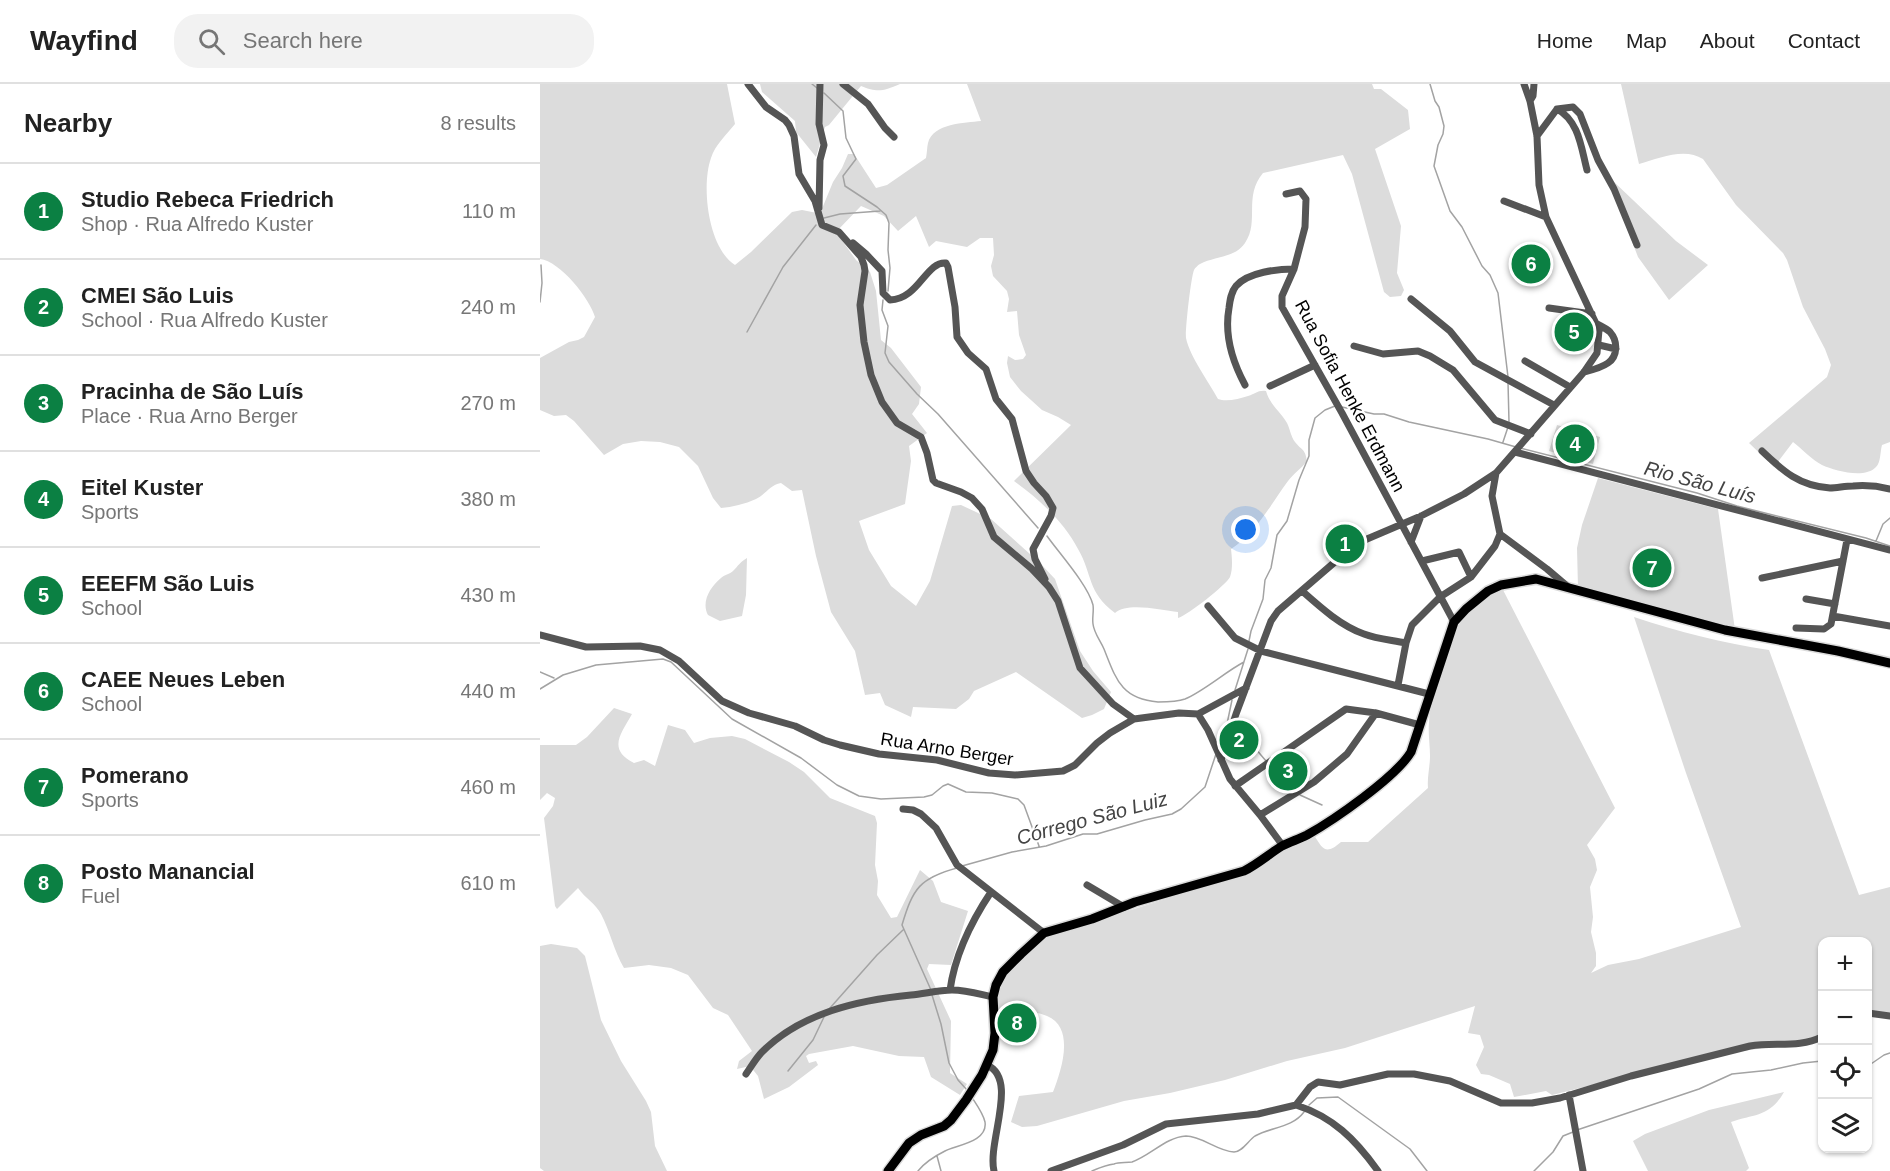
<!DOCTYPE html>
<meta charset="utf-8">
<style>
body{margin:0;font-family:Arial,sans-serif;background:#f2f2f2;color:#222}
.controls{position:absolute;right:18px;bottom:18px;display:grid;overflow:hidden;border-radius:12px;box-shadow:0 2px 4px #0004}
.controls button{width:54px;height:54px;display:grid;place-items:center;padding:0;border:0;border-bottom:2px solid #e0e0e0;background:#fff;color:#222;font:30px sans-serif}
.you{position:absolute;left:706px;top:446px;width:21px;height:21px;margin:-15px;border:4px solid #fff;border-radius:50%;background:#1a73e8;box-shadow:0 0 0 9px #1a73e833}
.badge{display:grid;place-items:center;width:39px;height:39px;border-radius:50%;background:#0b8043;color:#fff;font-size:20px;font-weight:700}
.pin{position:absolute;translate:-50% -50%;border:3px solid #fff;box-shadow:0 2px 6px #0006}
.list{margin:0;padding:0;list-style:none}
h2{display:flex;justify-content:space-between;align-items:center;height:78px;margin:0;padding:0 24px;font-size:26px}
h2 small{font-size:20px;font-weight:400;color:#767676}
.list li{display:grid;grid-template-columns:39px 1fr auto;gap:18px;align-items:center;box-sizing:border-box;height:96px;padding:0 24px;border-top:2px solid #e0e0e0}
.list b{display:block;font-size:22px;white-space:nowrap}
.list p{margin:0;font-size:20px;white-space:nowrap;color:#767676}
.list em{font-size:20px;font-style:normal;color:#767676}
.icon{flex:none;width:33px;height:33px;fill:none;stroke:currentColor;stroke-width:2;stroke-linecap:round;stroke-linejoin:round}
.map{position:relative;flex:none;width:1350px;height:1087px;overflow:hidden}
header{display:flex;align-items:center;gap:36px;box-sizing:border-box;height:84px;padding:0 30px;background:#fff;border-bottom:2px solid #e0e0e0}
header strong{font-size:28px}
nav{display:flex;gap:33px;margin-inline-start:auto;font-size:21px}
.search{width:420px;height:54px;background:#f2f2f2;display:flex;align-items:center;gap:15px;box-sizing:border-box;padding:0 21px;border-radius:24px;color:#767676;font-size:22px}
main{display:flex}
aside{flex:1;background:#fff}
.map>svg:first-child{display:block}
</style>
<header>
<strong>Wayfind</strong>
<div class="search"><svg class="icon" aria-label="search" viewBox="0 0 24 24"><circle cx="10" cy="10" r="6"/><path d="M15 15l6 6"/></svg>Search here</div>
<nav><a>Home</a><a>Map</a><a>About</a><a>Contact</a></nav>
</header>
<main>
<aside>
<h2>Nearby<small>8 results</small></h2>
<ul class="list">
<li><span class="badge">1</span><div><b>Studio Rebeca Friedrich</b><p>Shop · Rua Alfredo Kuster</p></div><em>110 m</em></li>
<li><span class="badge">2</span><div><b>CMEI São Luis</b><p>School · Rua Alfredo Kuster</p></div><em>240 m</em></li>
<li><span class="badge">3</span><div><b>Pracinha de São Luís</b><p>Place · Rua Arno Berger</p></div><em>270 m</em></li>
<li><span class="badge">4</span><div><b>Eitel Kuster</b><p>Sports</p></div><em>380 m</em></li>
<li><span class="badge">5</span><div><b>EEEFM São Luis</b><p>School</p></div><em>430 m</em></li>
<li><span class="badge">6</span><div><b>CAEE Neues Leben</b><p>School</p></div><em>440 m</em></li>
<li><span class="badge">7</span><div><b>Pomerano</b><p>Sports</p></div><em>460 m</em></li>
<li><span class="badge">8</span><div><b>Posto Manancial</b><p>Fuel</p></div><em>610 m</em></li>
</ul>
</aside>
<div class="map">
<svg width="1350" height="1087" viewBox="0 0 1350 1087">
<rect width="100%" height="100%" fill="#fff"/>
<!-- green -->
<path fill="#dcdcdc" d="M0 0H187L195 40C187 50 175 61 171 74 161 102 168 164 195 181L211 168 252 128 262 126 277 129 279 132 293 98 302 84 308 70H314L336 104 347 101 386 74C387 69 387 63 388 59 393 39 425 39 441 37L427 0H832L834 5H841L868 26 870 45 835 65 861 142 857 189 864 206 861 212 850 213 844 208 812 90 803 71 723 89C703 113 720 137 705 159 695 174 675 172 660 180 658 181 655 184 654 186 651 193 645 247 646 254 650 273 669 298 678 315 686 318 699 315 708 312 716 310 717 306 726 307 730 321 740 327 747 339 750 345 751 353 755 358 762 367 765 364 767 377 761 385 754 389 748 397 731 420 716 449 691 465 692 473 693 485 690 493 686 501 648 531 638 534V528C621 526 587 518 575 529 547 508 553 491 538 465 524 438 498 414 474 397L531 341 518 333 502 326 481 307 470 293 467 279 468 272 475 276 483 275 486 271 479 251 477 227 467 228 469 215 467 207 453 192 451 182 454 171 453 154H440L427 163 396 157 389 163 376 132 358 147 344 132 321 122 296 148 316 176 330 188 336 207 341 256 351 264 381 303 379 320 372 330 387 349 369 362 371 377 365 420 319 437 329 466 351 502 376 522 390 497 412 422 421 421 451 435 500 479 515 495 540 567 553 587 571 608 564 625 552 631 542 634 476 588 434 607 429 615 416 625 373 623 371 633 345 621 340 609 325 611 315 567 291 528 276 472 262 406 252 407 241 399C230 401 226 410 216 415 205 420 192 423 181 424L173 414 158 382 139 363 120 358 101 357 83 360 64 371 34 337 26 331 14 332 0 326V274L29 258 38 256 44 253 55 233C50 215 20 177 0 175Z
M220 0H360C343 7 338 9 321 2L289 41 285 43 276 73 256 48 255 37 222 8Z
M1081 0H1350V358L1342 361C1340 368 1341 378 1336 383 1325 395 1295 387 1282 381 1272 376 1262 365 1253 358L1234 383 1209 359 1287 293 1291 281 1285 265 1263 223 1247 176 1243 169 1196 121 1163 75C1145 63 1119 74 1099 80Z
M1072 96 1136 157 1168 181 1129 216 1098 173 1083 134Z
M1017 341 1060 353 1053 380 1009 367Z
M1058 394 1178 425 1196 553 1119 533 1038 504 1037 464 1042 441Z
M207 474 206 511 202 532 180 537 168 531C161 518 170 503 181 494 184 491 190 490 193 487 199 481 199 479 207 474Z
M962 504 1075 724 1047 761 1055 775 1057 786 1050 803 1053 833 1051 848 1056 869V882L1051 889 1068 881 1099 875 1201 843 1146 689 1094 533C1139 548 1183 559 1229 566L1319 811 1350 803V934L1334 932 1328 933V858H1282V951C1250 963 1216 964 1183 970 1125 981 1069 997 1012 1011L1006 1007 974 1013 970 1000 949 991 941 990 936 981 944 963 940 951 928 949 935 922 805 964 747 977 685 996 630 1009 584 1017 497 1042 482 1043 471 1038 479 1012 513 1008C521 987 536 944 507 932 491 925 469 927 451 927L461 894 499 858 508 852 696 793 735 766 774 751C783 766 786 771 801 758H828L888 704C887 693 890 683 890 672 890 661 888 650 889 639 891 606 902 554 923 529 932 518 949 509 962 504Z
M74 624 92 630C81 650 67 665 94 679L104 676 115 682 128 641 145 646 154 659 170 654 192 652 205 655 249 678 264 688 290 714 335 732 337 739 335 781 338 797 337 811 351 834 357 833 380 786 393 797 401 818 428 827 411 881 389 880 387 885 411 937 410 989 427 1000 420 1011 391 993 384 973 359 972 313 962 269 970 266 972 269 979 276 977 278 981 249 1003 224 1015 218 992 210 982 197 985 199 977 212 967 188 931 173 924 148 891 131 884 109 881 84 884C74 867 70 847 61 830 56 820 45 814 38 804L17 825 15 822 4 734 13 722 15 714 7 709 0 716V661H36L47 653Z
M11 860 37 864 45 872 61 936 81 977 106 1017 111 1028 115 1062 127 1087H4L0 1084V862Z
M1244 1008C1230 1033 1215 1030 1191 1038L1209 1084 1206 1087H1108L1093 1057 1105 1050 1169 1026Z"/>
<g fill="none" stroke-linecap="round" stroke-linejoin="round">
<!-- stream -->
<path stroke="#a3a3a3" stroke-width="1.5" d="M272 0 277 4
M890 0 895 17 899 23 904 42 903 50 898 61 894 82 910 127 922 143 942 182 950 191 958 209 968 293
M284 9 303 27 306 54 316 75 303 92 305 102 337 123 346 131 349 139 348 166 350 184 348 207
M284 134 300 130 340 127
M343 216 342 226 348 242 345 269 349 278 377 310 398 330 498 444
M0 218 2 199 1 181
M207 248 243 183 276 141
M968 298 969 338
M802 323 834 330H844L869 338 948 355 976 363
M963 358 968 343
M980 364 1157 409 1197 422 1326 454 1350 462
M507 452C519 469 548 501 553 521 554 527 552 534 553 540 554 549 560 556 564 565 576 595 581 615 618 618 627 618 637 618 645 615 664 607 685 588 704 578
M1336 457 1343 440 1350 434
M709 557 711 547 723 515 725 496 731 484 737 451 747 437 759 396 769 372V356L775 334 785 326 795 322
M0 588 14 594
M0 605 23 591 56 581 123 575 131 578 192 635 261 674 297 701 319 712 341 715 384 713 392 711 403 702 408 700 426 708 452 709 478 715 484 721 499 762
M695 606 708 565
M690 655 715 664 726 677
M680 664 683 659 692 616
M729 681 734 692 753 707
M760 711 782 721
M422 782 472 768 506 762 543 750H557L605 736 632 730 641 725 665 703 676 670
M391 906 362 841C373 804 380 794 417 784
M392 911 401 940 409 979 418 996 427 1006
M290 924 337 871 363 846
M1328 982 1344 971 1350 969
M248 987 273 956 284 933
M769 1021 777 1014 798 1013 870 1065 887 1087
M1037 1046 1159 1005 1192 990 1231 986 1263 979 1282 977
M397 1072 401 1087
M378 1087C385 1078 395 1072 405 1067 417 1061 448 1058 445 1038 443 1029 436 1020 431 1012
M552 1087C559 1084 566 1081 574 1080 579 1078 586 1079 592 1078 610 1072 626 1053 646 1052 662 1052 677 1067 694 1068 702 1068 708 1057 715 1052 731 1043 752 1044 764 1028
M994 1087 1013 1068 1023 1052 1033 1048"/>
<!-- major casing -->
<g stroke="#dbdbdb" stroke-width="12">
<path id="major" d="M348 1087 369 1059 381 1051 404 1042 411 1036 426 1016 442 991 453 966 455 949 453 913 456 901 463 888 481 870 504 849 552 835 595 818 704 787C718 780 729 770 742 762 750 758 759 755 767 751 794 736 856 693 871 668L914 538 926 525 948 507 961 501 996 495 1185 546 1298 567 1350 579"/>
</g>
<!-- minor -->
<path stroke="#555" stroke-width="7" d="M208 0 226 23 245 36 249 41 254 52 259 90 275 117 282 141 299 148 321 173 324 181 325 187 320 221 324 258 331 291 342 318 357 339 381 353 387 369 393 396 396 399 421 408 432 414 442 425 454 453 492 485 509 503 518 517 540 584 573 620 594 635
M303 0 328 20 345 44 354 53
M984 0 990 17 997 52 999 101 1006 133 1059 246 1057 269 1044 288 956 389 952 412 960 450 1007 485 1027 502
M990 17 993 12 994 0
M1017 25 1033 23 1040 30 1058 76 1074 105 1097 161
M997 52 1017 25C1039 37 1041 63 1047 86
M746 110 760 107 766 115 765 143 754 185 742 212V223L802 329 914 538
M964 117 1006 133
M279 124 280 76 284 61 279 40 280 0
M313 159 326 170 342 187 343 209 350 216C379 215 386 177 406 179L408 183 415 223 417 253 428 269 446 285 456 315 472 335 486 387 494 399 506 412 513 424 511 432 493 465 495 475 505 495
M871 215 910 247 935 278 1014 321
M1009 224 1052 230
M1059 261 1076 265
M814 262 843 270 878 267 890 272 913 286 955 336 991 350
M985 277 1030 303
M1044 288C1052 286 1061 284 1068 279 1078 272 1078 257 1070 248 1067 245 1061 242 1057 240
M705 301C692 277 684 252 689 224 690 216 691 208 696 202 708 188 738 185 754 185
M730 302 775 281
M1222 367C1243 387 1259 402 1290 404 1297 404 1305 402 1313 402 1325 401 1338 402 1350 405
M975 368 1350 466
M871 458 881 432
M882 477 919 468 931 493
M1222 494 1303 477
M762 507C780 523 801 542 824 550 837 555 852 556 866 559
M1266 515 1295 520
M668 522 695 554 721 567 889 610
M1293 532 1350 542
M1256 544 1284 545 1291 540 1307 456
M0 551 46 563 100 562 120 566 139 577 182 617 209 629 255 642 284 656 300 661 339 670 397 676 449 689 475 691 523 687 535 681 557 659 570 649 594 635 639 629 658 630 668 646 690 695 720 731 743 762
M858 601 866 559 872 541 900 513 931 493 955 462 960 450
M658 630 706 604
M681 676 696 630 731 537 738 527 796 477 827 455 881 432 924 410 956 389
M695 702 806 625 836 629 880 641
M363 725 373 726 381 730 396 744 417 781 504 849
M720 731 774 698 807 670 836 629
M547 801 584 823
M410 906C415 870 431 838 451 808
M1328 929 1350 932
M447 981C479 995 447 1058 454 1087
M206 990C211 983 216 974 222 968 261 929 318 916 371 911 384 910 398 906 412 906 426 906 439 910 453 913
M1029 1011 1043 1087
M756 1021C793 1033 815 1055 838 1087
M511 1087 583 1061 626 1040 718 1030 756 1021 770 1003 778 998 800 1001 848 990H874L910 997 961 1019H992L1020 1014 1091 992 1210 962C1235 958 1259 964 1282 953"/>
<!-- major -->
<use href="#major" stroke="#000" stroke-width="9"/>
</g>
<g text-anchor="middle" stroke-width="4.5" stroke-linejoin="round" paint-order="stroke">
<!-- street labels -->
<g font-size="18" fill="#000" stroke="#fff">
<text transform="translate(810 312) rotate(62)" y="6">Rua Sofia Henke Erdmann</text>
<text transform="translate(407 665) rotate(9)" y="6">Rua Arno Berger</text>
</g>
<!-- water labels -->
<g font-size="20" font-style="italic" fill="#444" stroke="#fff">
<text transform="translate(1160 398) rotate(15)" y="7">Rio São Luís</text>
<text transform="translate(552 734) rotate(-15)" y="7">Córrego São Luiz</text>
</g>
</g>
</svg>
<div class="controls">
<button>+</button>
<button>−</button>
<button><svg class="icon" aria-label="locate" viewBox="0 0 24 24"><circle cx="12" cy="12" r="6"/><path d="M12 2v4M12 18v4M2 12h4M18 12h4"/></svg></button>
<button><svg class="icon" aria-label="layers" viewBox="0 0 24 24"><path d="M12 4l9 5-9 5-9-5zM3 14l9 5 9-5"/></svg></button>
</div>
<div class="you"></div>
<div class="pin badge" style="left:805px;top:460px">1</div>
<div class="pin badge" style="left:699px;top:656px">2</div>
<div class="pin badge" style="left:748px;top:687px">3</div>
<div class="pin badge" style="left:1035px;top:360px">4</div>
<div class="pin badge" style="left:1034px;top:248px">5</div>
<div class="pin badge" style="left:991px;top:180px">6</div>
<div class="pin badge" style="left:1112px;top:484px">7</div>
<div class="pin badge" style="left:477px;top:939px">8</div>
</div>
</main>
